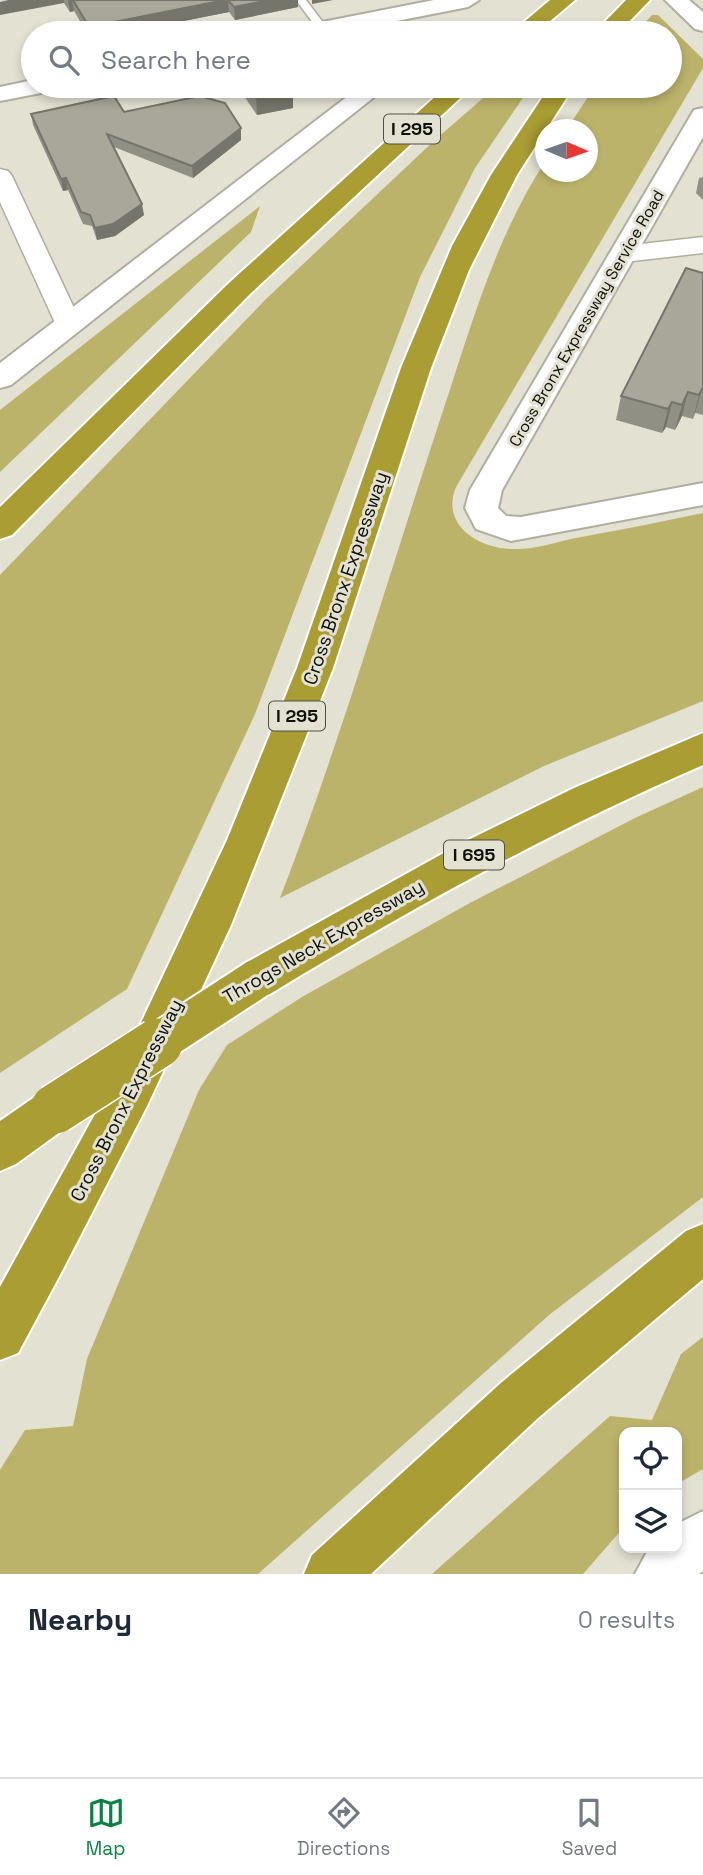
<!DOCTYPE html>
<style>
body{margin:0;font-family:"Space Grotesk",sans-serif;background:#f2f2f3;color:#1f2937}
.controls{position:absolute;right:21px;bottom:21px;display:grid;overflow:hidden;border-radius:14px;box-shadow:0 4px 10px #0003}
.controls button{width:63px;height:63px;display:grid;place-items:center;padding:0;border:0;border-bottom:2px solid #e0e1e3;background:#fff;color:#1f2937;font:35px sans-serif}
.compass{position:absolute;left:535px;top:119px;width:63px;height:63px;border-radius:50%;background:#fff;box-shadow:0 4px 10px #0003;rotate:92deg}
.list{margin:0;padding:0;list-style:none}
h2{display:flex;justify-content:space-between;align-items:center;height:91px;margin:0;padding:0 28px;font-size:30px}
h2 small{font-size:23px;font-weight:400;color:#747a83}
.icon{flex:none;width:38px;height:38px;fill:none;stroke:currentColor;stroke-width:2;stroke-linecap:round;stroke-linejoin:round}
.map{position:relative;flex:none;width:703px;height:1574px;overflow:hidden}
.search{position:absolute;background:#fff;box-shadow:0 4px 10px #0003;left:21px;right:21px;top:21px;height:77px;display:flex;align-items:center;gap:18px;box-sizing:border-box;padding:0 24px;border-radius:38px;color:#747a83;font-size:26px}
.sheet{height:203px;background:#fff}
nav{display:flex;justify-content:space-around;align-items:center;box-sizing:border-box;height:98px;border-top:2px solid #e0e1e3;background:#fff;font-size:19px;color:#747a83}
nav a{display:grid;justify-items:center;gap:4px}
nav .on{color:#0b8043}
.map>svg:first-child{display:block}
</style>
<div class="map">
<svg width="703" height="1574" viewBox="0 0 703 1574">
<rect width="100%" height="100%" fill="#e2e1d2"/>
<!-- green -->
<path fill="#bbb36a" d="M652 15H658L703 59V68L456 487C440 525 479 549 513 549 534 550 556 542 576 538 619 530 661 522 703 513V701L544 766 280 898C340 743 386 584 438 426 468 337 493 241 545 162L546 172H588V130L567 129 593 89 603 90 606 86H670V33H636Z
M497 86H531L475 168 420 277 255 714 127 989 0 1073V575L266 299 436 139Z
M260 206 251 232 0 472V410Z
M703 787V1197L549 1315 258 1574H0V1470L25 1430 73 1426 87 1359 199 1090 227 1045 302 997 468 904 635 818Z
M703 1337V1469L677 1484V1432H624V1527L583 1574H432L610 1416 652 1420 681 1354Z"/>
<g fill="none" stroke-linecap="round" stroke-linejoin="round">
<!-- lane casing -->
<g stroke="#b0aea1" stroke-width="3">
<path id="lane" d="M296 0H306L328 29 327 31H319Z"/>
</g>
<!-- street casing -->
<g stroke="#b0aea1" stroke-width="3">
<path id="street" d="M0 169 8 171 12 176 82 325 78 331H60L56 325 0 202Z
M703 237V253L624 262 615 259 611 254 615 249 624 246Z"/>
</g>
<!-- secondary casing -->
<g stroke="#b0aea1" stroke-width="4">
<path id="secondary" d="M434 0H479L468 7 336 33H290L294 28 302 26Z
M665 0H689L703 12V31L695 29Z
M33 80V86H54L51 91 0 101V87Z
M361 86H388L11 385 0 388V363Z
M703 108V137L502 490 498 508 506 516 521 517 703 483V505L511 541 476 529 465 508 470 490 691 115 694 110Z
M703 1511V1571L699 1574H635L649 1548H677V1524Z"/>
</g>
<!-- highway casing -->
<g stroke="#fff" stroke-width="4">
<path id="highway" d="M550 0H575L536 33H511Z
M626 0H650L618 33H594Z
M447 86H473L249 295 12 535 0 539V507L229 283Z
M550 86H574L517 175 469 270 431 368 333 668 231 925 147 1106 62 1271 18 1353 0 1360V1287L116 1076 227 840 297 668 401 368 452 246 491 175Z
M703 733V765C553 830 410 909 270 994L255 999 240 994 234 980 240 966 460 844 574 788Z
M55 1087 71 1094 77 1109 71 1124 16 1164 0 1171V1121L39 1094Z
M703 1224V1279L538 1418 371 1574H304L312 1555 502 1382 686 1231Z"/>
</g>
<!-- lane -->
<use href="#lane" fill="#fff" fill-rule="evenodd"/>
<!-- street -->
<use href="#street" fill="#fff" fill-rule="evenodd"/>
<!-- secondary -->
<use href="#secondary" fill="#fff" fill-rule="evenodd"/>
<!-- highway -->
<use href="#highway" fill="#a99d34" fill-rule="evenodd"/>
<!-- highway-bridge-far1 casing -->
<g stroke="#fff" stroke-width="43" stroke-linecap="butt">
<path id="highway-bridge-far1" d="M155 1045 255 980"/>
</g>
<!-- highway-bridge casing -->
<g stroke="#fff" stroke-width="52" stroke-linecap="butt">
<path id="highway-bridge" d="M55 1109 158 1043"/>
</g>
<!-- highway-bridge-far1 -->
<use href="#highway-bridge-far1" stroke="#a99d34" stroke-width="39"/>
<!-- highway-bridge -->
<use href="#highway-bridge" stroke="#a99d34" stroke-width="49"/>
</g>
<!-- wall -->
<path fill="#909084" d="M0 0H298V7L235 20 229 12 123 33H87L74 11 70 12 64 3Z
M237 86H324V88L293 94V108L257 115Z
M124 112 241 140 193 178 114 147 144 215 115 236 97 240 92 226 83 224 68 190 63 191 33 125 31 114Z
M703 177V200L696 193 699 178Z
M703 273V415L695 413 693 419 682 416 675 430 666 427 662 433 616 420 621 396Z"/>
<!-- shaded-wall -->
<path fill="#76756b" d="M9 0H64V3L0 15V2Z
M68 0H72L74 11 70 12Z
M228 0 229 12 123 33H90L89 27Z
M270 0H298V7L235 20 234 7Z
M312 0H333L312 4Z
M287 86H324V88L293 94V108L257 115 256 95Z
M241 128V140L193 178 192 166Z
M66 178 68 190 63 191 61 179Z
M142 204 144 215 115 236 97 240 95 228Z
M702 389 695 413 693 419 699 395Z
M688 392 682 416 675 430 682 405Z
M672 402 666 427 662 433 668 409Z"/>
<!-- building -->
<path fill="#a8a799" stroke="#76756b" stroke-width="2" d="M73 0H225L89 27Z
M228 0H270L234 7Z
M250 86H291L292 88 256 95Z
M114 96 124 112 200 96 225 103 241 128 192 166 107 134 142 204 113 224 95 228 90 215 81 212 66 178 61 179 31 114Z
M686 268 703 273V389H702L699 395 688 392 682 405 672 402 668 409 621 396Z"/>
<g text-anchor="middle" stroke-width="6" stroke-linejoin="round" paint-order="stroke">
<!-- far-street labels -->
<g font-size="16" fill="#10100b" stroke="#e2e1d2">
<text transform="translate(586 318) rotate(-60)" y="6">Cross Bronx Expressway Service Road</text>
</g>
<!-- shield labels -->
<g fill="#e2e1d2" stroke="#4f4f47" stroke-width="2">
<rect x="384" y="114.5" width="56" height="29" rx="5"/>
<rect x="269" y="701.5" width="56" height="29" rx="5"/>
<rect x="444" y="840.5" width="60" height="29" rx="5"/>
</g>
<g font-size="18" font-weight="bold" fill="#10100b">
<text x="412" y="135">I 295</text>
<text x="297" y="722">I 295</text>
<text x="474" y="861">I 695</text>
</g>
<!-- street labels -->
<g font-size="19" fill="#10100b" stroke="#e2e1d2">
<text transform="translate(345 578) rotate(-71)" y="7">Cross Bronx Expressway</text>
<text transform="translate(323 941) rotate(-30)" y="7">Throgs Neck Expressway</text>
<text transform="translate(126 1100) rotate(-63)" y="7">Cross Bronx Expressway</text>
</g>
</g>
</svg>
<div class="controls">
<button><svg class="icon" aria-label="locate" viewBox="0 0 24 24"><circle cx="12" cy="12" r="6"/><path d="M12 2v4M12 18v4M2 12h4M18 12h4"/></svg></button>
<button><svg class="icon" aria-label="layers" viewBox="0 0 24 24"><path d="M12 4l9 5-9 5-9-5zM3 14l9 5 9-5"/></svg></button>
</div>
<svg class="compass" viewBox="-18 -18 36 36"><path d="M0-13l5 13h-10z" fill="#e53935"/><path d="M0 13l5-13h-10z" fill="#747a83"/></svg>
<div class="search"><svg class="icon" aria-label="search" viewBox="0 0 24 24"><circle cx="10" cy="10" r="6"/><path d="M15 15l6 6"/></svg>Search here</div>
</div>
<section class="sheet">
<h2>Nearby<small>0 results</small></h2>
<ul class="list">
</ul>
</section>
<nav>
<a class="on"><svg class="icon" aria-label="map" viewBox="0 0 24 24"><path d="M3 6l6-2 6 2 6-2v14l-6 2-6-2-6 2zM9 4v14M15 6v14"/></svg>Map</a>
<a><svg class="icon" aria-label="directions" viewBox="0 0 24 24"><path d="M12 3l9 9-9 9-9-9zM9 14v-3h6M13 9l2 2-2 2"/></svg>Directions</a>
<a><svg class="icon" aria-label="saved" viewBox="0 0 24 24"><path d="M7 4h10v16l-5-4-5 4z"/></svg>Saved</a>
</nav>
